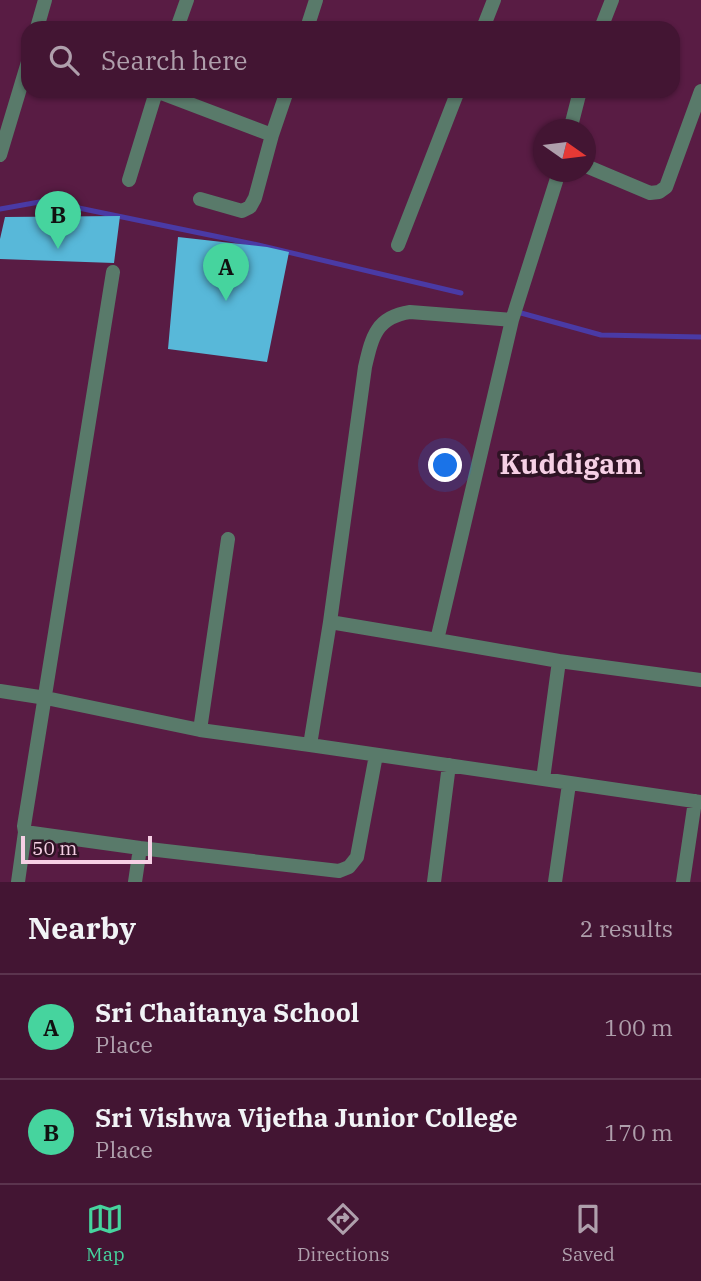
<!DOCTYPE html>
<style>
body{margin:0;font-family:"IBM Plex Serif",serif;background:#4d223f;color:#f1f3f6}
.compass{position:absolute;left:533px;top:119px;width:63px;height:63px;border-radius:50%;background:#431533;box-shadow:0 2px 5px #0004;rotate:104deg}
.scale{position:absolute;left:21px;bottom:18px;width:131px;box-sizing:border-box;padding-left:7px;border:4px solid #f6d0e5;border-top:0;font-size:19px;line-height:24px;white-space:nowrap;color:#f6d0e5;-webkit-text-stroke:5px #2e1324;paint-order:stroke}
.you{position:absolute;left:446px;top:466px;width:24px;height:24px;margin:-18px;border:5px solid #fff;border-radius:50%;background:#1a73e8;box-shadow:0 0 0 10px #1a73e833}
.badge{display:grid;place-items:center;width:46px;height:46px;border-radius:50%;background:#46d49e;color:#111;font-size:23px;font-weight:700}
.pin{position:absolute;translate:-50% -58px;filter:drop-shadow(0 2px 4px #0008)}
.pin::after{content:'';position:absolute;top:37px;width:24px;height:21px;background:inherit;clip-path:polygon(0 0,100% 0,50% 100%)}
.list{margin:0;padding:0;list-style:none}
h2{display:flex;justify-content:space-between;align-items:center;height:91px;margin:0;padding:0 28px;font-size:30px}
h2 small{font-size:23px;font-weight:400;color:#af9fac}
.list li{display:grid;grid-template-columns:46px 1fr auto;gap:21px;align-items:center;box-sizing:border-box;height:105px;padding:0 28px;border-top:2px solid #5b344e}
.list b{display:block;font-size:26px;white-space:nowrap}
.list p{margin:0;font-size:23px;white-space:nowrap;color:#af9fac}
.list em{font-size:23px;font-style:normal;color:#af9fac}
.icon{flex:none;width:38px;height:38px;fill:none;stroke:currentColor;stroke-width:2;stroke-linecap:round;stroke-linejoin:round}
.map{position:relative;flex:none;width:701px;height:882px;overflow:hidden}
.search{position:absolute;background:#431533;box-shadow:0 2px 5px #0004;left:21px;right:21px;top:21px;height:77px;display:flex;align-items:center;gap:18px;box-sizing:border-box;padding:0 24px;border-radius:21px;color:#af9fac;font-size:26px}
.sheet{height:301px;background:#431533}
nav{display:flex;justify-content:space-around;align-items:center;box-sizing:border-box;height:98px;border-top:2px solid #5b344e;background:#431533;font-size:19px;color:#af9fac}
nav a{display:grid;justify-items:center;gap:4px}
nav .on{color:#46d49e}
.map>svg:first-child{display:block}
</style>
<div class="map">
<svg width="701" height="882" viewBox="0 0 701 882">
<rect width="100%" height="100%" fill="#591c44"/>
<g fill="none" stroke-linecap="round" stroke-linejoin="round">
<!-- stream -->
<path stroke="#4a3aa5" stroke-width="5" d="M0 209 45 201 258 245 461 293
M521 313 601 335 701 337"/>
</g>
<!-- building -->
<path fill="#58b8d9" d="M120 216 114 263 0 259V239L5 217Z
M178 237 267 247 289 252 267 362 168 349Z"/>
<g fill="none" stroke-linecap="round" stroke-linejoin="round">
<!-- street -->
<path stroke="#597a6a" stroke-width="14" d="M37 28 45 0
M177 28 187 0
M307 28 316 0
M483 28 494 0
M601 28 612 0
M156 91 272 135 287 91
M570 130 580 91
M0 155 28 62
M586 166 650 193 659 192 666 187 701 91
M559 172 512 320 437 640 330 622 310 745 701 802
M129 180 156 92 151 91
M200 199 242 211 250 207 255 198 272 135
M398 245 458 91
M113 272 24 826 25 832 140 848 339 871 349 867 357 857 376 755
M330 622 365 367C372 337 376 317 410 312L512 320
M437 640 559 661 543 779
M559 661 701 680
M0 691 46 698 200 730 310 745
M200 730 228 539
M18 882 25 832
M135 882 140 848
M434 882 449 765
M555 882 569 784
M683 882 695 801"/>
</g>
<g text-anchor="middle" stroke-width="7" stroke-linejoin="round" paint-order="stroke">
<!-- district labels -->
<g font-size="28" font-weight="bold" fill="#f6d0e5" stroke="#2e1324">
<text x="571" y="474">Kuddigam</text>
</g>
</g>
</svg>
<svg class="compass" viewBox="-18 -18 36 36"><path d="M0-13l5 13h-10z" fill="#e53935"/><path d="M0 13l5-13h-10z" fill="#af9fac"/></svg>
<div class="scale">50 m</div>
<div class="you"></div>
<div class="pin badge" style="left:226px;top:301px">A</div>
<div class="pin badge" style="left:58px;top:249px">B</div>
<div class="search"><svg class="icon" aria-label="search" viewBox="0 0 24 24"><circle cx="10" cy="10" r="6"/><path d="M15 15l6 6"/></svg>Search here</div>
</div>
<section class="sheet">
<h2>Nearby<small>2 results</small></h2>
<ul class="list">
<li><span class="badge">A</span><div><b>Sri Chaitanya School</b><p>Place</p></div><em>100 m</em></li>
<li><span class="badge">B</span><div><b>Sri Vishwa Vijetha Junior College</b><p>Place</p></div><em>170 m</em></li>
</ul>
</section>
<nav>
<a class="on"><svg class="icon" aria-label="map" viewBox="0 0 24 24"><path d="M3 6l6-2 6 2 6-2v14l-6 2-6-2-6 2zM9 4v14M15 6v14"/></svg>Map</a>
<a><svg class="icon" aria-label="directions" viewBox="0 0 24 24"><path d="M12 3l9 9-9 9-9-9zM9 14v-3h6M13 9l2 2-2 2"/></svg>Directions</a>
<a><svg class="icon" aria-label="saved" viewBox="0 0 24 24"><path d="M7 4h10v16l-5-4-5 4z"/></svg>Saved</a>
</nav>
